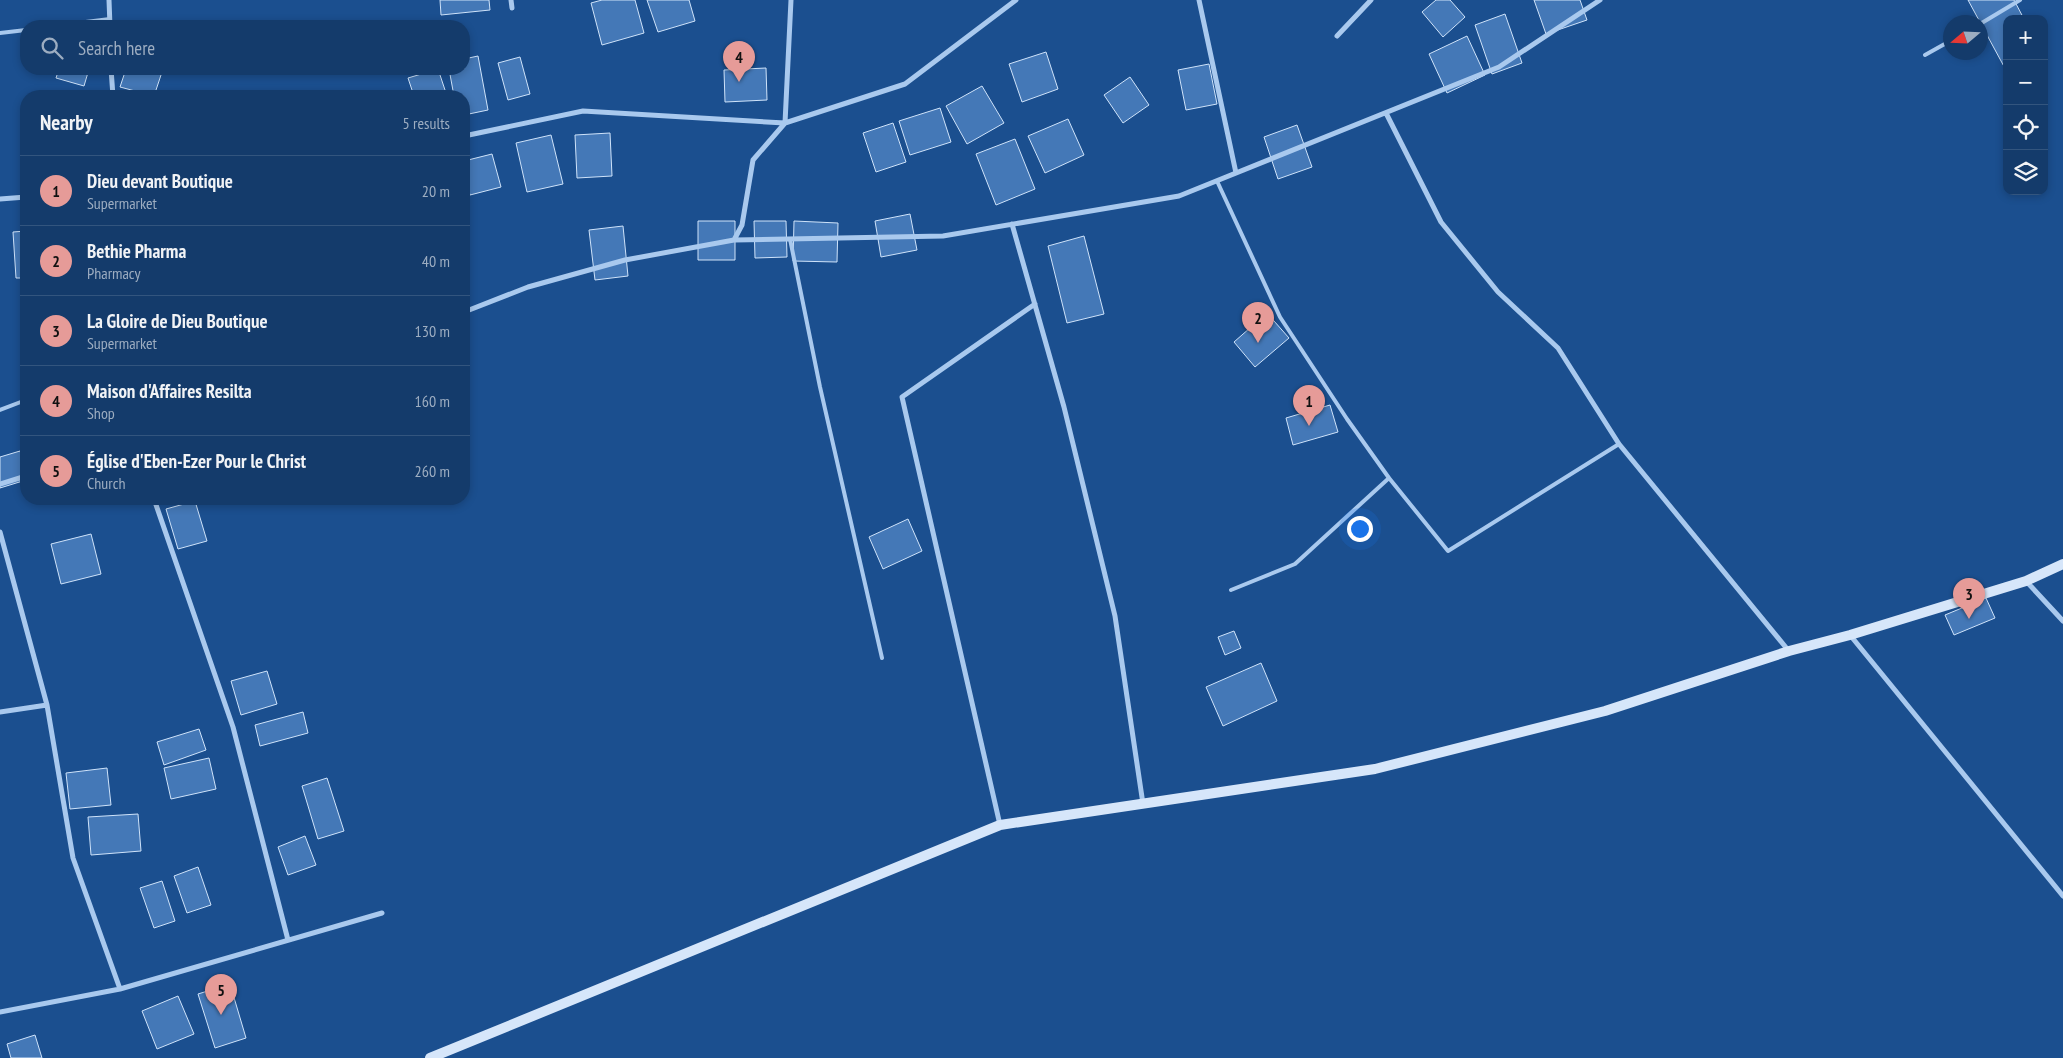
<!DOCTYPE html>
<meta charset="utf-8">
<style>
body{margin:0;font-family:"PT Sans Narrow",sans-serif;background:#214673;color:#f1f3f6}
.controls{position:absolute;right:15px;top:15px;display:grid;overflow:hidden;border-radius:10px;box-shadow:0 2px 8px #0003}
.controls button{width:45px;height:45px;display:grid;place-items:center;padding:0;border:0;border-bottom:1px solid #33557e;background:#143b6b;color:#f1f3f6;font:25px sans-serif}
.compass{position:absolute;left:1943px;top:15px;width:45px;height:45px;border-radius:50%;background:#143b6b;box-shadow:0 2px 8px #0003;rotate:251deg}
.you{position:absolute;left:1359px;top:528px;width:18px;height:18px;margin:-12px;border:4px solid #fff;border-radius:50%;background:#1a73e8;box-shadow:0 0 0 8px #1a73e833}
.badge{display:grid;place-items:center;width:32px;height:32px;border-radius:50%;background:#e69b98;color:#111;font-size:16px;font-weight:700}
.pin{position:absolute;translate:-50% -41px;filter:drop-shadow(0 1px 2px #0008)}
.pin::after{content:'';position:absolute;top:26px;width:18px;height:15px;background:inherit;clip-path:polygon(0 0,100% 0,50% 100%)}
.list{margin:0;padding:0;list-style:none}
h2{display:flex;justify-content:space-between;align-items:center;height:65px;margin:0;padding:0 20px;font-size:21px}
h2 small{font-size:16px;font-weight:400;color:#9dadc1}
.list li{display:grid;grid-template-columns:32px 1fr auto;gap:15px;align-items:center;box-sizing:border-box;height:70px;padding:0 20px;border-top:1px solid #33557e}
.list b{display:block;font-size:19px;white-space:nowrap}
.list p{margin:0;font-size:16px;white-space:nowrap;color:#9dadc1}
.list em{font-size:16px;font-style:normal;color:#9dadc1}
.icon{flex:none;width:28px;height:28px;fill:none;stroke:currentColor;stroke-width:2;stroke-linecap:round;stroke-linejoin:round}
.map{position:relative;flex:none;width:2063px;height:1058px;overflow:hidden}
.search{position:absolute;background:#143b6b;box-shadow:0 2px 8px #0003;left:20px;top:20px;width:450px;height:55px;display:flex;align-items:center;gap:12px;box-sizing:border-box;padding:0 18px;border-radius:20px;color:#9dadc1;font-size:19px}
.panel{position:absolute;background:#143b6b;box-shadow:0 2px 8px #0003;left:20px;top:90px;width:450px;height:415px;border-radius:20px}
.map>svg:first-child{display:block}
</style>
<div class="map">
<svg width="2063" height="1058" viewBox="0 0 2063 1058">
<rect width="100%" height="100%" fill="#1b4f8f"/>
<!-- building -->
<path fill="#4478b7" stroke="#cfe3fa" d="M440 0H489L490 10 441 15Z
M602 0H635L644 33 602 45 591 3Z
M647 0H689L695 21 658 32Z
M1436 0H1450L1465 17 1443 37 1422 12Z
M1534 0H1580L1587 20 1546 34Z
M1968 0H2014L2024 19H2007V72Z
M1505 14 1522 63 1492 74 1475 25Z
M306 21 308 26H282Z
M1467 36 1485 75 1447 93 1429 54Z
M1046 52 1058 89 1022 102 1009 64Z
M478 56 488 110 464 115V96H454L449 69H464V59Z
M520 57 530 94 508 100 498 63Z
M1209 64 1217 104 1186 110 1178 70Z
M766 68 767 100 725 102 724 70Z
M59 69H89L84 86 56 78Z
M126 69H163L154 96 120 87Z
M438 69 447 96H414L408 78Z
M1130 77 1149 105 1123 123 1104 95Z
M982 86 1004 123 967 144 946 106Z
M940 108 951 142 910 155 899 121Z
M1068 119 1084 155 1045 173 1028 136Z
M893 123 906 162 876 172 863 133Z
M1297 125 1312 167 1278 179 1264 137Z
M610 133 612 176 577 178 575 135Z
M551 135 563 184 527 192 516 143Z
M1015 139 1035 189 996 205 976 154Z
M492 154 501 187 470 195 464 171V161Z
M910 214 917 250 881 257 875 221Z
M698 221H735V260H698Z
M754 221H786L787 257 755 258Z
M794 221 838 223 837 262 793 261Z
M623 226 628 276 595 280 589 230Z
M26 231V278H16L13 232Z
M1084 236 1104 314 1067 323 1048 246Z
M1267 313 1289 338 1255 367 1234 342Z
M1330 405 1338 432 1293 445 1286 418Z
M20 451 26 471V480L0 488V457Z
M195 501 207 541 178 549 166 509Z
M908 519 922 551 883 569 869 537Z
M91 534 101 574 61 584 51 544Z
M1986 598 1995 618 1954 635 1945 615Z
M1234 631 1241 648 1225 655 1218 637Z
M1261 663 1277 701 1223 726 1206 687Z
M267 671 277 704 241 715 231 681Z
M303 712 308 733 260 746 255 725Z
M199 729 206 750 164 765 157 742Z
M209 758 216 789 171 799 164 768Z
M107 768 111 805 70 809 66 773Z
M327 778 344 831 318 839 302 786Z
M138 814 141 851 91 855 88 817Z
M305 836 316 865 288 875 278 847Z
M198 867 211 905 187 913 174 876Z
M162 881 175 921 154 928 140 888Z
M230 984 246 1038 215 1048 198 994Z
M178 996 194 1034 157 1049 142 1011Z
M35 1035 42 1058H11L7 1044Z"/>
<g fill="none" stroke-linecap="round" stroke-linejoin="round">
<!-- lane -->
<path stroke="#a9c9ee" stroke-width="4" d="M1980 24 2020 0
M53 26 110 19
M0 33 26 30
M1925 55 1950 41
M1217 181 1280 317 1347 419 1389 478
M790 239 820 387 882 658
M0 410 26 400
M1231 590 1295 564 1389 478 1448 551 1619 444"/>
<!-- street -->
<path stroke="#a9c9ee" stroke-width="5" d="M109 0 110 26
M511 0 512 8
M1199 0 1236 173
M1337 36 1371 0
M111 69 113 96
M1386 113 1441 222 1498 292 1558 348 1619 444 1788 650
M464 136 583 111 785 123 905 84 1016 0
M0 199 26 197
M1012 224 1064 407 1115 616 1143 804
M734 240 742 225 753 160 785 123 791 0
M464 312 528 287 625 260 734 240 943 236 1179 196 1499 67 1600 0
M0 484 26 476
M154 499 233 727 288 940
M0 532 47 705 73 858 120 989
M2026 581 2063 621
M1850 635 2063 896
M0 712 47 705
M1000 825 902 397 1035 304
M0 1012 120 989 382 913"/>
<!-- secondary -->
<path stroke="#d6e6fa" stroke-width="10" d="M430 1058 1000 825 1375 769 1605 711 1789 651 1850 635 2026 581 2063 564"/>
</g>
</svg>
<div class="controls">
<button>+</button>
<button>−</button>
<button><svg class="icon" aria-label="locate" viewBox="0 0 24 24"><circle cx="12" cy="12" r="6"/><path d="M12 2v4M12 18v4M2 12h4M18 12h4"/></svg></button>
<button><svg class="icon" aria-label="layers" viewBox="0 0 24 24"><path d="M12 4l9 5-9 5-9-5zM3 14l9 5 9-5"/></svg></button>
</div>
<svg class="compass" viewBox="-18 -18 36 36"><path d="M0-13l5 13h-10z" fill="#e53935"/><path d="M0 13l5-13h-10z" fill="#9dadc1"/></svg>
<div class="you"></div>
<div class="pin badge" style="left:1309px;top:426px">1</div>
<div class="pin badge" style="left:1258px;top:343px">2</div>
<div class="pin badge" style="left:1969px;top:619px">3</div>
<div class="pin badge" style="left:739px;top:82px">4</div>
<div class="pin badge" style="left:221px;top:1015px">5</div>
<div class="search"><svg class="icon" aria-label="search" viewBox="0 0 24 24"><circle cx="10" cy="10" r="6"/><path d="M15 15l6 6"/></svg>Search here</div>
<section class="panel">
<h2>Nearby<small>5 results</small></h2>
<ul class="list">
<li><span class="badge">1</span><div><b>Dieu devant Boutique</b><p>Supermarket</p></div><em>20 m</em></li>
<li><span class="badge">2</span><div><b>Bethie Pharma</b><p>Pharmacy</p></div><em>40 m</em></li>
<li><span class="badge">3</span><div><b>La Gloire de Dieu Boutique</b><p>Supermarket</p></div><em>130 m</em></li>
<li><span class="badge">4</span><div><b>Maison d'Affaires Resilta</b><p>Shop</p></div><em>160 m</em></li>
<li><span class="badge">5</span><div><b>Église d'Eben-Ezer Pour le Christ</b><p>Church</p></div><em>260 m</em></li>
</ul>
</section>
</div>
